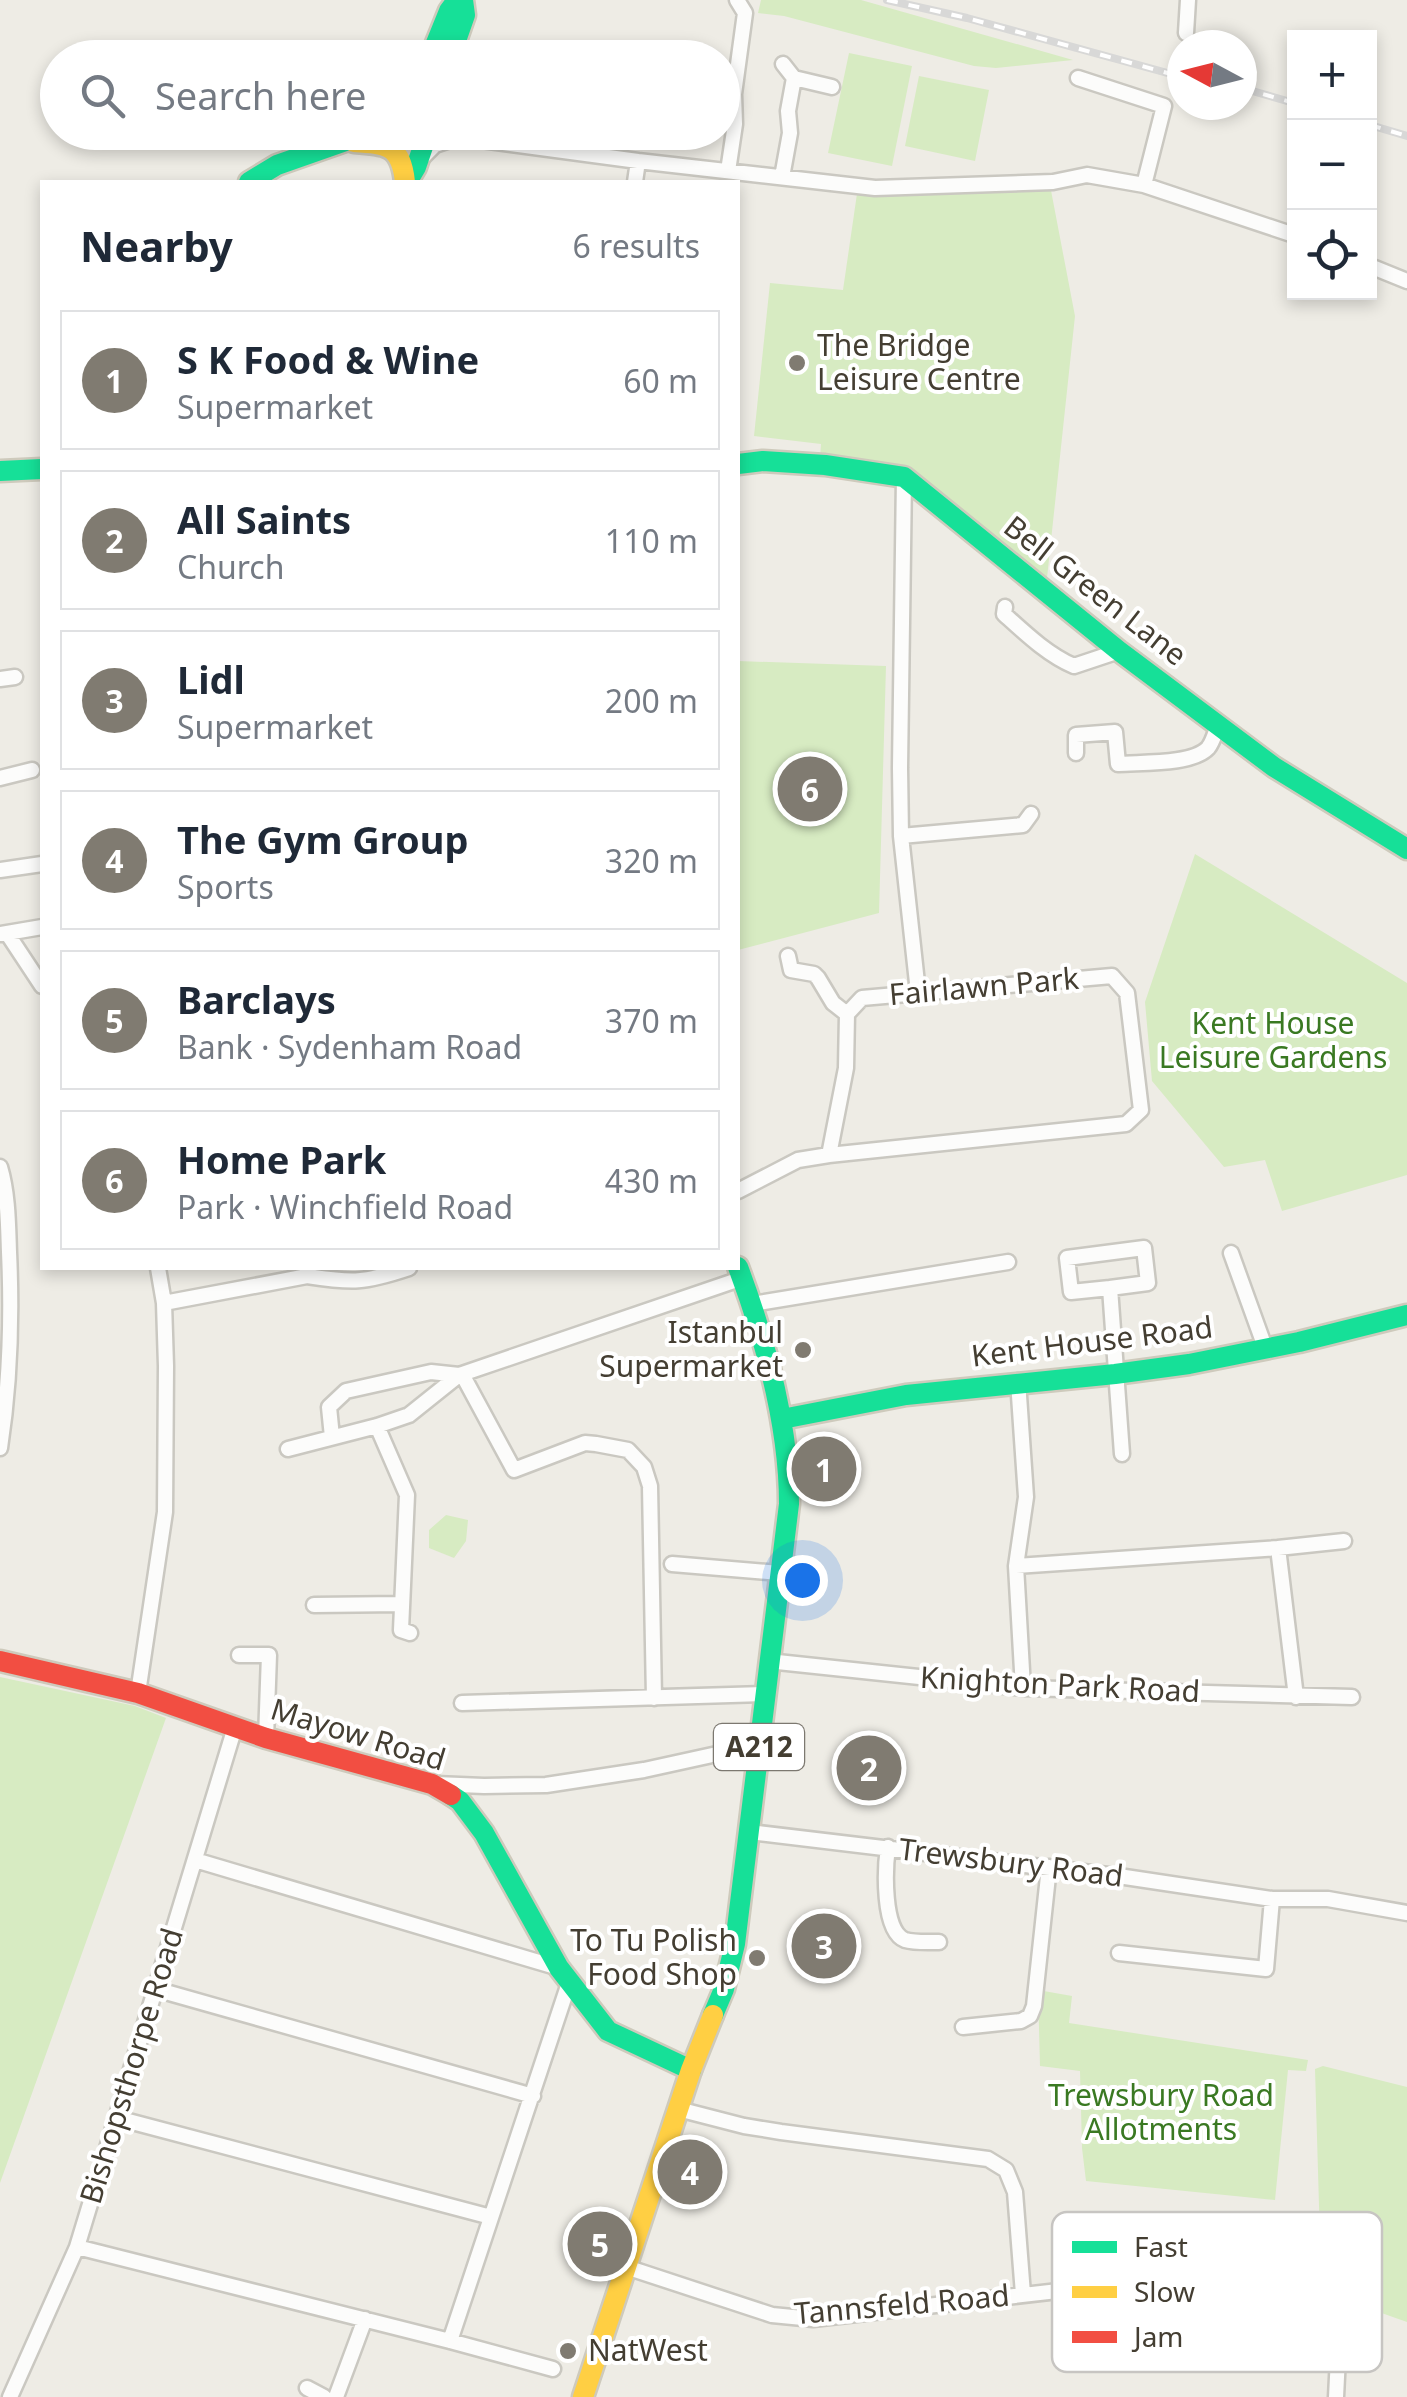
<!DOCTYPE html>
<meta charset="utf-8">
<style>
body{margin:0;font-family:"Noto Sans",sans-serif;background:#f6f6f7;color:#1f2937}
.controls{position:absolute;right:30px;top:30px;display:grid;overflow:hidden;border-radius:0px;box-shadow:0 5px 15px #0003}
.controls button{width:90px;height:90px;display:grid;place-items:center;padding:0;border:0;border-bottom:2px solid #e0e1e3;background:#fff;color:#1f2937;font:50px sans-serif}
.compass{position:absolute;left:1167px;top:30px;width:90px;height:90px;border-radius:50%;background:#fff;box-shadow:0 5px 15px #0003;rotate:277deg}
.you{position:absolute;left:802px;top:1580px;width:35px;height:35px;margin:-25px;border:8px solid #fff;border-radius:50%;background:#1a73e8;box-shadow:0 0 0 15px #1a73e833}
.badge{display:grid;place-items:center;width:65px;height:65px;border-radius:50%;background:#807b71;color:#fff;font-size:32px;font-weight:700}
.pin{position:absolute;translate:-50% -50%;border:5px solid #fff;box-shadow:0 2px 10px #0006}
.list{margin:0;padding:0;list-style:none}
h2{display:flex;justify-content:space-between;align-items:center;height:130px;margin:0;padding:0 40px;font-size:42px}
h2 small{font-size:32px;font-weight:400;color:#747a83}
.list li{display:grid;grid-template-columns:65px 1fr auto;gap:30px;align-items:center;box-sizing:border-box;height:140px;margin:0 20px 20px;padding:0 20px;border:2px solid #e0e1e3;border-radius:0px}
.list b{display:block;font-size:38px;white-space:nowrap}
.list p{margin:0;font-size:32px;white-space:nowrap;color:#747a83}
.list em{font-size:32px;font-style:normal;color:#747a83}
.icon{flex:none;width:55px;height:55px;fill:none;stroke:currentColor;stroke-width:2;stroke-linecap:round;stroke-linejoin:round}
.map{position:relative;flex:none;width:1407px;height:2397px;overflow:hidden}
.search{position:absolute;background:#fff;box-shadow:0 5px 15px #0003;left:40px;top:40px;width:700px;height:110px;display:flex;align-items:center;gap:25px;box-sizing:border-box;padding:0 35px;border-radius:55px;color:#747a83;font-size:38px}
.panel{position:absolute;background:#fff;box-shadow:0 5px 15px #0003;left:40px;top:180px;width:700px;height:1090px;border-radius:0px}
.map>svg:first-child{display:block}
</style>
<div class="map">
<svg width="1407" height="2397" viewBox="0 0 1407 2397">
<rect width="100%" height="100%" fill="#eeece5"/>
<!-- green -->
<path fill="#d7ebc2" d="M761 0H861L1073 60 996 68 974 66 784 16 758 13Z
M849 53 912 66 892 166 828 153Z
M919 76 989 90 975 161 905 146Z
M859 180H1049L1075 316 1047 578 909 470 820 458 821 444 754 436 770 283 843 290Z
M738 661 886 666 879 913 738 950Z
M1195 854 1407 983V1175L1282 1211 1265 1160 1224 1167 1152 1081 1145 1002Z
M446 1515 468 1520 466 1541 454 1558 429 1548V1530Z
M0 1677 135 1706 166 1718 0 2183Z
M1038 1990 1072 1996 1069 2023 1308 2060 1306 2071 1288 2070 1275 2200 1086 2181 1082 2148 1080 2071 1040 2066Z
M1323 2066 1407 2087V2322L1339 2298 1321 2274 1315 2069Z"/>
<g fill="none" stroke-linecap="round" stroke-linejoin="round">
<!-- street casing -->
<g stroke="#cac8c1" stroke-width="19">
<path id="street" d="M1186 33 1188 0
M783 64 794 78 832 87
M1078 78 1164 106 1144 185
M379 141 411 132
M424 156 435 145 459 137 638 161 875 188 1053 182 1087 175 1144 185 1294 235
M728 171 735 124 734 94 745 13 737 0
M782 177 790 133 788 111 794 78
M635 182 638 161
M1370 266 1407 281
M904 477 900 768 901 836 918 992
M1005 607 1004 614C1025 633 1048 655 1074 666L1119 651
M0 679 15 677
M1076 753V735L1115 732 1118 764C1141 762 1192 765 1208 748 1213 742 1215 733 1218 725
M0 778 32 770
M901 836 1023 825 1031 814
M0 870 42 864
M7 933 42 986
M1 934 42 927
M788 956 791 970 814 974 818 978 833 1003 847 1014
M1112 976 1127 993 1141 1110 1126 1124 829 1155 846 1068 847 1014 862 998Z
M0 1167C8 1194 8 1224 9 1252 12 1318 10 1383 0 1448
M738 1191 798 1160 829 1155
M1231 1253 1266 1350
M307 1276C353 1283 364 1283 409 1268
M1110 1288 1071 1292 1067 1258 1144 1248 1148 1283 1110 1288 1122 1454
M164 1303 307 1276 309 1268
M752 1304 1008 1262
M462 1374 514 1470 585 1443 596 1444 628 1450 644 1467 650 1486 654 1698
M459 1375 743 1278
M1018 1381 1026 1497 1016 1566 1023 1688
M377 1426 407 1495 401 1630 410 1633
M288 1449 377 1426 409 1415 459 1375 431 1372 346 1391 329 1407 332 1437
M1278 1548 1296 1697
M672 1564 780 1573
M1016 1566 1278 1548 1344 1541
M314 1605 401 1604
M239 1655H269L266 1738
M768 1661 1023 1688 1352 1697
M138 1693 165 1512 166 1366 164 1303 158 1268
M462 1703 764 1694
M436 1784 484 1786 546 1785 644 1770 717 1754 758 1756
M750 1832 1125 1877 1272 1899H1328L1407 1913
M888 1847C885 1868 882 1931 905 1940 915 1943 929 1942 939 1942
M195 1860 559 1968
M1119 1953 1266 1969 1272 1899
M155 1989 533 2096
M963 2027 1021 2021 1030 2016 1034 2006 1049 1867
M678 2109 744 2126 781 2132 988 2159 1006 2170 1015 2192 1023 2294
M117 2118 491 2217
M77 2247 450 2341 553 2369
M626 2267 772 2315 813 2319 1207 2274 1271 2275 1302 2289 1328 2318 1338 2357 1336 2397
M450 2341 569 1983
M307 2388 324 2397
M10 2397 77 2247 235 1727
M336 2397 365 2319"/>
</g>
<!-- fast casing -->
<g stroke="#cecabc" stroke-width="25">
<path id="fast" d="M430 58 449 11 457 0
M450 58 465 15 463 0
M249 182 277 165 371 132
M407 182 416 167 428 132
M738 464 763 461 825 465 904 477 1119 651 1274 767 1407 849
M0 471 42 469
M782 1419 906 1395 1115 1374 1189 1364 1299 1342 1407 1315
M451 1795 460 1801 484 1833 559 1968 608 2031 691 2070
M713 2015 724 1989 735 1944 789 1504C789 1424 766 1342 738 1267"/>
</g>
<!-- slow casing -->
<g stroke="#cecabc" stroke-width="25">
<path id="slow" d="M354 142C387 144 401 145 405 182
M583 2397 691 2070 713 2015"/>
</g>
<!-- jam casing -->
<g stroke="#cecabc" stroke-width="25">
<path id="jam" d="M0 1661 138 1693 266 1738 432 1784 451 1795"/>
</g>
<!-- street -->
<use href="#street" stroke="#fcfcfb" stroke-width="14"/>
<!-- fast -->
<use href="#fast" stroke="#16e098" stroke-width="20"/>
<!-- slow -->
<use href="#slow" stroke="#ffcf43" stroke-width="20"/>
<!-- jam -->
<use href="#jam" stroke="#f24e42" stroke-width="20"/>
<!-- rail casing -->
<g stroke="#d8d8d7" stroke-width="8">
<path id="rail" d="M887 0 967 18 1182 77
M1242 88 1294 103
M1370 125 1407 136"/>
</g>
<!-- rail -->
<use href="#rail" stroke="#fff" stroke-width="4" stroke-dasharray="11" stroke-linecap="butt"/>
</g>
<!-- markers -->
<g fill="#807b71" stroke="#fff" stroke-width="4">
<circle cx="797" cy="363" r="10"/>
<circle cx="803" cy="1350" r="10"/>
<circle cx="757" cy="1958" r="10"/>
<circle cx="568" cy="2351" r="10"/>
</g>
<g text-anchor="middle" stroke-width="8" stroke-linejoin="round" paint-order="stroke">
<!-- shield labels -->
<rect fill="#fff" stroke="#7c7870" stroke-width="2.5" x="714" y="1724" width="90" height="46" rx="8"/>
<g font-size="28" font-weight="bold" fill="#443e32">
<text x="759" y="1757">A212</text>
</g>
<!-- poi labels -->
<g font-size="30" fill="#443e32" stroke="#fff" text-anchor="start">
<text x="817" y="356">The Bridge<tspan x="817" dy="34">Leisure Centre</tspan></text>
<text x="783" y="1343" text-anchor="end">Istanbul<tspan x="783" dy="34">Supermarket</tspan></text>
<text x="737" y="1951" text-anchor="end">To Tu Polish<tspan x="737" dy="34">Food Shop</tspan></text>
<text x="588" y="2361">NatWest</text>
</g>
<!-- street labels -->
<g font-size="30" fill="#443e32" stroke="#fff">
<text transform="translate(1095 591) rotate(38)" y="10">Bell Green Lane</text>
<text transform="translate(984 987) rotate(-5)" y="10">Fairlawn Park</text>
<text transform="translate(1092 1342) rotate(-7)" y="10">Kent House Road</text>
<text transform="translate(1060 1685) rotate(3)" y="10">Knighton Park Road</text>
<text transform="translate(358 1735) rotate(17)" y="10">Mayow Road</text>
<text transform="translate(1011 1863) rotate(7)" y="10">Trewsbury Road</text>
<text transform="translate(132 2066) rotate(-73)" y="10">Bishopsthorpe Road</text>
<text transform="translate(902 2305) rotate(-5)" y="10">Tannsfeld Road</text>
</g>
<!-- park labels -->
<g font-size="30" fill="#3a7922" stroke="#fff">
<text x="1273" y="1034">Kent House<tspan x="1273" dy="34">Leisure Gardens</tspan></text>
<text x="1161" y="2106">Trewsbury Road<tspan x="1161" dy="34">Allotments</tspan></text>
</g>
</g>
<!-- legend -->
<rect x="1052" y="2212" width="330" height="160" rx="15" fill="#fff" stroke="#c7c5c2" stroke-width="2.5"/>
<rect x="1072" y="2241" width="45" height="12" fill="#16e098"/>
<rect x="1072" y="2286" width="45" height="12" fill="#ffcf43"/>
<rect x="1072" y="2331" width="45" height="12" fill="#f24e42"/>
<g font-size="28" fill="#443e32">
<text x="1134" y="2257">Fast</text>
<text x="1134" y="2302">Slow</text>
<text x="1134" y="2347">Jam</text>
</g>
</svg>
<div class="controls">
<button>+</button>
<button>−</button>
<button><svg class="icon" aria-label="locate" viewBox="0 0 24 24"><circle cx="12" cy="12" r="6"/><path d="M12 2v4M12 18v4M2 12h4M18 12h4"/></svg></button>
</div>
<svg class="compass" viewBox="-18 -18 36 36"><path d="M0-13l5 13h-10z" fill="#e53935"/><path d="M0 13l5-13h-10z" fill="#747a83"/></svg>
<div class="you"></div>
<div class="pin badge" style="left:824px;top:1469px">1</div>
<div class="pin badge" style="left:869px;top:1768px">2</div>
<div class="pin badge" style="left:824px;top:1946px">3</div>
<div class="pin badge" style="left:690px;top:2172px">4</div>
<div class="pin badge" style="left:600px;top:2244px">5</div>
<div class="pin badge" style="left:810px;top:789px">6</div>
<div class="search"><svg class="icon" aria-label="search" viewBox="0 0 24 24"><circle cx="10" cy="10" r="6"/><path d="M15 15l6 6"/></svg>Search here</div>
<section class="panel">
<h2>Nearby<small>6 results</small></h2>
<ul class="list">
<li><span class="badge">1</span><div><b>S K Food &amp; Wine</b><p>Supermarket</p></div><em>60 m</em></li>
<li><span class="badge">2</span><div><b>All Saints</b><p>Church</p></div><em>110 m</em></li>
<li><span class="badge">3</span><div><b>Lidl</b><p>Supermarket</p></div><em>200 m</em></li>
<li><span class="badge">4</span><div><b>The Gym Group</b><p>Sports</p></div><em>320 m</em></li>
<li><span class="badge">5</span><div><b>Barclays</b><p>Bank · Sydenham Road</p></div><em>370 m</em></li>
<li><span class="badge">6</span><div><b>Home Park</b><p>Park · Winchfield Road</p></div><em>430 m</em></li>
</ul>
</section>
</div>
